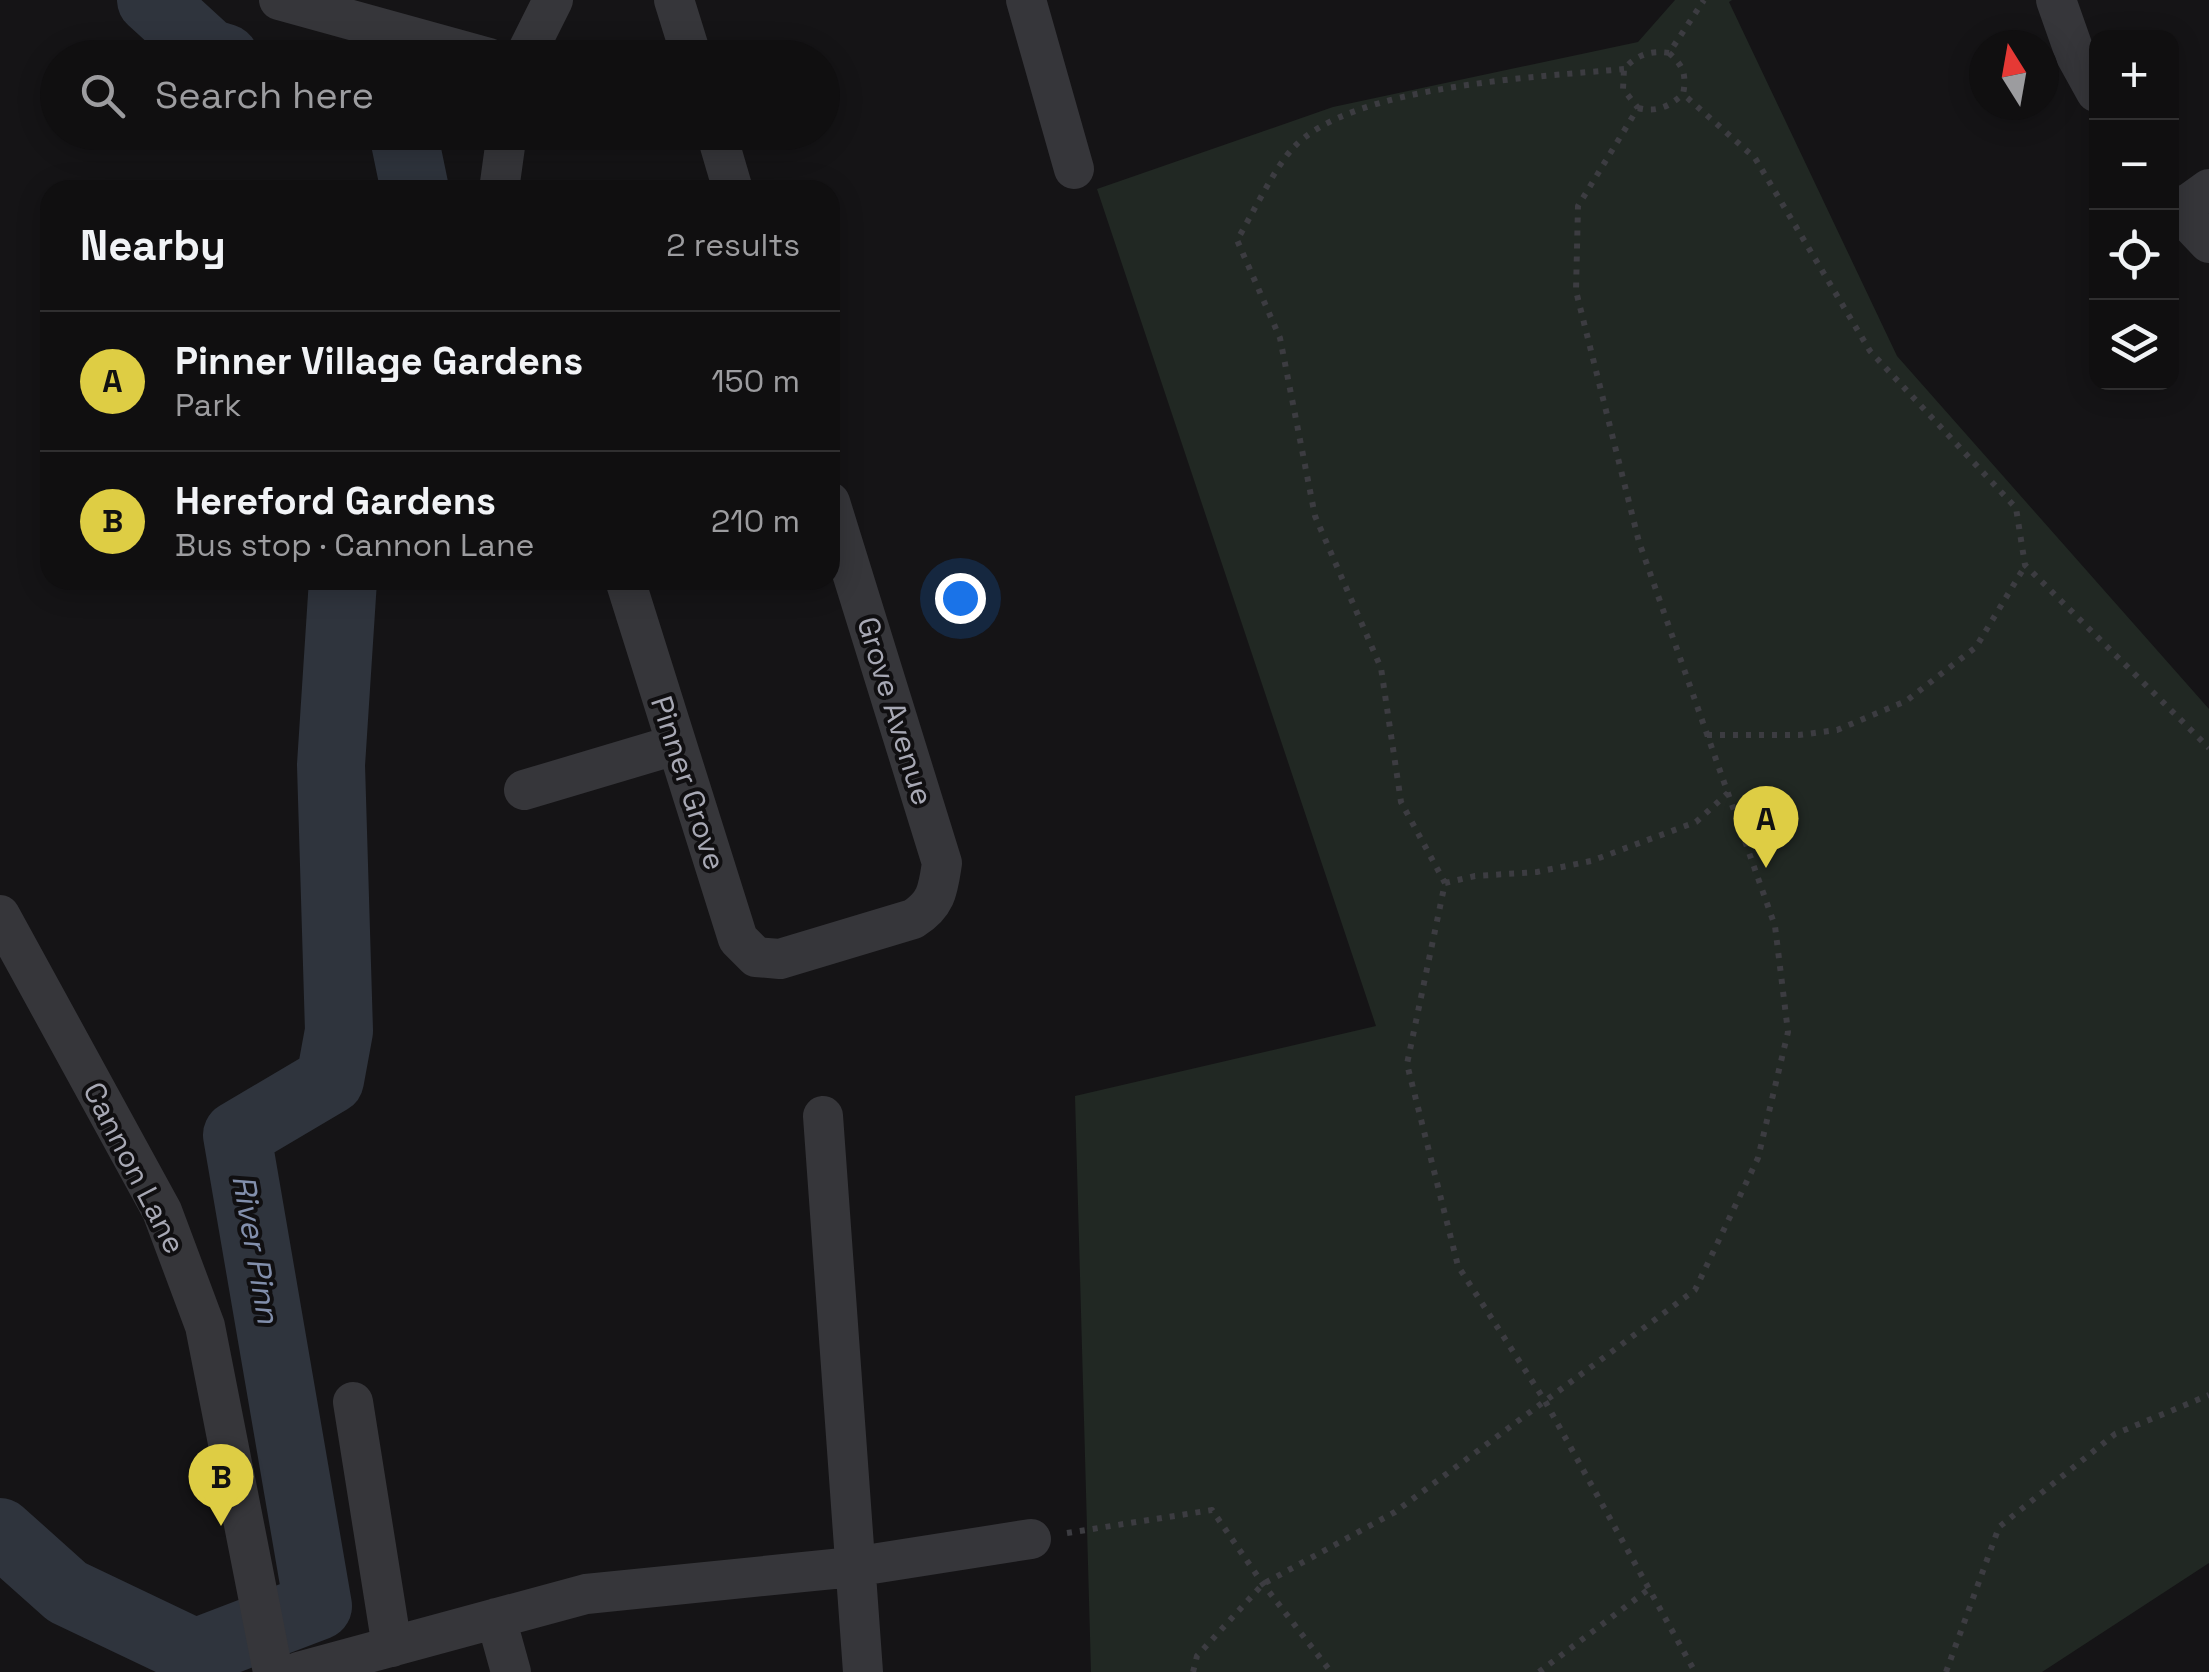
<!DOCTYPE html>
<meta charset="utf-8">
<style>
body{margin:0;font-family:"Space Grotesk",sans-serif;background:#191819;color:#f1f3f6}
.controls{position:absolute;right:30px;top:30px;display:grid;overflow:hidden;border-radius:20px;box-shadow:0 5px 25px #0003}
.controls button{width:90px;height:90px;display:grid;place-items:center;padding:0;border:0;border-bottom:2px solid #302f30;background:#100f10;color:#f1f3f6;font:50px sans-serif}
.compass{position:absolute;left:1969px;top:30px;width:90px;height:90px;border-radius:50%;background:#100f10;box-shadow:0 5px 25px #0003;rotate:349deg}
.you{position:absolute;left:960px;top:598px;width:35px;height:35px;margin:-25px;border:8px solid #fff;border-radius:50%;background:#1a73e8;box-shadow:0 0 0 15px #1a73e833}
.badge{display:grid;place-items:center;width:65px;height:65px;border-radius:50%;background:#decd44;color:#111;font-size:32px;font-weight:700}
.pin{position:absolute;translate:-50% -82px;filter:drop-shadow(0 2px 5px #0008)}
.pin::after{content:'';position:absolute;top:52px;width:35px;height:30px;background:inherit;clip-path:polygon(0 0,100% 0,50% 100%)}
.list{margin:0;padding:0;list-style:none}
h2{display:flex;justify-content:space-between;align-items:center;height:130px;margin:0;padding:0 40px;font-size:42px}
h2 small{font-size:32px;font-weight:400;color:#9c9c9f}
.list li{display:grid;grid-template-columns:65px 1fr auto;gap:30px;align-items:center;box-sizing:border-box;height:140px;padding:0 40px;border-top:2px solid #302f30}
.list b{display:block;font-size:38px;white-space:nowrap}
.list p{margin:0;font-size:32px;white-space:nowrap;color:#9c9c9f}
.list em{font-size:32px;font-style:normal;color:#9c9c9f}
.icon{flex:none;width:55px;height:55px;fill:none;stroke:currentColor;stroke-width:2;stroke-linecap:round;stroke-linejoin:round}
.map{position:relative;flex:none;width:2209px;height:1672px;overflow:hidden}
.search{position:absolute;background:#100f10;box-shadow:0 5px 25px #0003;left:40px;top:40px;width:800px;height:110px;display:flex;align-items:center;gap:25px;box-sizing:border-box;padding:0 35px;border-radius:55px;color:#9c9c9f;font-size:38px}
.panel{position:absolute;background:#100f10;box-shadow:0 5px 25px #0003;left:40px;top:180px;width:800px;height:410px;border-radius:30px}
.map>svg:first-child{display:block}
</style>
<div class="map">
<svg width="2209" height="1672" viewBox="0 0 2209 1672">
<rect width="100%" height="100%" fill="#151416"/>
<!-- green -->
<path fill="#212823" d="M1675 0H1732L1729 2 1897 356 2209 709V1563L2042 1672H1091L1075 1096 1376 1026 1097 189 1333 107 1638 42Z"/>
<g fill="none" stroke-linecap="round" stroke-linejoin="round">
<!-- river -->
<path stroke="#2f343d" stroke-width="68" d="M151 0 209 53 225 58
M403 132 415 190
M0 1532 67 1592 195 1653 318 1606 237 1135 330 1080 339 1031 331 765 343 580"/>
<!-- path -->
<path stroke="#3c3c41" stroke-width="6" stroke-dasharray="5 8" stroke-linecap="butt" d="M1669 53C1683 65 1687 75 1683 94L1755 158 1870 351 2016 508 2025 565 2209 748
M1624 69C1540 77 1351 85 1293 148 1275 167 1252 215 1237 240L1280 338 1315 516 1381 668 1401 802 1445 883 1407 1064 1458 1266 1545 1401 1695 1672
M1638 108C1657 113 1670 106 1683 94
M1707 735H1799L1837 730 1906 701 1976 647 2025 566
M1445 883 1475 876 1537 872 1591 861 1696 822 1728 793
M1067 1533 1212 1510 1263 1584 1331 1672
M1193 1672 1197 1656 1263 1584 1395 1512 1695 1290 1758 1158 1788 1032 1775 926 1639 542 1576 291 1578 206 1638 108 1623 89 1624 69C1636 55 1651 50 1669 53L1704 0
M1539 1672 1649 1589
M1946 1672 1999 1527 2115 1434 2209 1395"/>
<!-- minor -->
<path stroke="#36363a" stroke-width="40" d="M279 0 489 58
M674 0 692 58
M1026 0 1074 169
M2056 0 2075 54 2096 92
M524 58 553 0
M716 132 733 190
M499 190 507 132
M2172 204 2209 243
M2177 212 2209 189
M625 580 738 939 756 957 780 959 913 919C937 904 938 889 942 863L830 502
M524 790 675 745
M0 915 162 1211 205 1326 273 1672
M823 1116 863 1672
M353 1402 392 1647
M496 1618 511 1672
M298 1672 586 1594 853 1567 1031 1539"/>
</g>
<g text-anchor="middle" stroke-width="8" stroke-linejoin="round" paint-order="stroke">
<!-- street labels -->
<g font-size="30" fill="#a7a8b4" stroke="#100f11">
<text transform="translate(895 711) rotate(73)" y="10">Grove Avenue</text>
<text transform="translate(688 783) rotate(72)" y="10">Pinner Grove</text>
<text transform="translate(134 1168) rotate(63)" y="10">Cannon Lane</text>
</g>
<!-- water labels -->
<g font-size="32" font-style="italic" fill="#828fac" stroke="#100f11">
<text transform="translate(256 1249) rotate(80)" y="11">River Pinn</text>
</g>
</g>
</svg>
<div class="controls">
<button>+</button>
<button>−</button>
<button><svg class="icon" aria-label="locate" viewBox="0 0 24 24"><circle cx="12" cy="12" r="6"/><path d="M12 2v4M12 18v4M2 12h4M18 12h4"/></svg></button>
<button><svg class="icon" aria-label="layers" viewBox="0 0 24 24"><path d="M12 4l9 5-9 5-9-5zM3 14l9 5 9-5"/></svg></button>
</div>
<svg class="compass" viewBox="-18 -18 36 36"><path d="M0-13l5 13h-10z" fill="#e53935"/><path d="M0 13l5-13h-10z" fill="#9c9c9f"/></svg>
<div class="you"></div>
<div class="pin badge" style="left:1766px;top:868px">A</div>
<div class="pin badge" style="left:221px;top:1526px">B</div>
<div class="search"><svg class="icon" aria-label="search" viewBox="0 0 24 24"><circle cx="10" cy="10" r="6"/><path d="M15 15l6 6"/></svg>Search here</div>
<section class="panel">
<h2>Nearby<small>2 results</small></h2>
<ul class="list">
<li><span class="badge">A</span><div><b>Pinner Village Gardens</b><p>Park</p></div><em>150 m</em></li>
<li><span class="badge">B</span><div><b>Hereford Gardens</b><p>Bus stop · Cannon Lane</p></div><em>210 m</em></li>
</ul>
</section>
</div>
